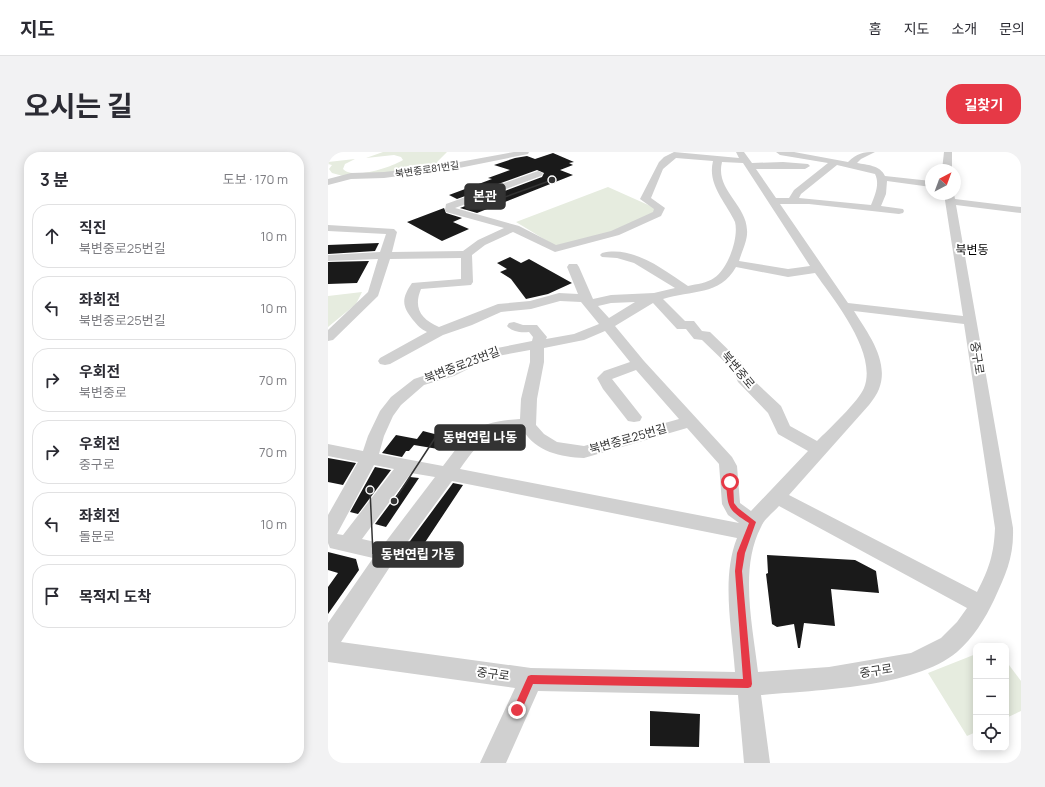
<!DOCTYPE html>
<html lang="ko">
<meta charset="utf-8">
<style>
body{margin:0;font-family:Manrope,"Noto Sans KR",sans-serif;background:#f2f2f3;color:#2b2b33}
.controls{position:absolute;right:12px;bottom:12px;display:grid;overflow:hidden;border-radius:8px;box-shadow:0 2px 10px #0003}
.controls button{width:36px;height:36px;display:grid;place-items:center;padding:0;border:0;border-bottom:1px solid #e1e1e2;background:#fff;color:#2b2b33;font:20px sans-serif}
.compass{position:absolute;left:597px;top:12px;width:36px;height:36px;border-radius:50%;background:#fff;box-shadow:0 2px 10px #0003;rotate:41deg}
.stop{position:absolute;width:12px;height:12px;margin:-9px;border:3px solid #e63946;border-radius:50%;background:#fff}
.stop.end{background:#e63946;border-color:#fff;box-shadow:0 1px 4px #0008}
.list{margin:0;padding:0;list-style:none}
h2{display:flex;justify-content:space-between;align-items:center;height:52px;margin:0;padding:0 16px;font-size:17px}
h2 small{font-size:13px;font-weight:400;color:#7c7c81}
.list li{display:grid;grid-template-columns:26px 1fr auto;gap:12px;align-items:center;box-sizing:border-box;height:64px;margin:0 8px 8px;padding:0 8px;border:1px solid #e1e1e2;border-radius:16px}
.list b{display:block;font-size:15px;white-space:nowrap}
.list p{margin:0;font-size:13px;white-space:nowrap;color:#7c7c81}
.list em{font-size:13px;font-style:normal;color:#7c7c81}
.icon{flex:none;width:22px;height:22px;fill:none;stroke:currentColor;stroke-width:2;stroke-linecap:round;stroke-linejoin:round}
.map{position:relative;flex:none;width:693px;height:611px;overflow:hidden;border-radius:16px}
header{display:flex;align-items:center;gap:24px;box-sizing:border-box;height:56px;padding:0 20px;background:#fff;border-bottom:1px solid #e1e1e2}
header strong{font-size:19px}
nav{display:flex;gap:22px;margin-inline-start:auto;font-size:14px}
.intro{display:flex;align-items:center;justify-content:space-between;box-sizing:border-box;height:96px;padding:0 24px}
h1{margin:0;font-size:28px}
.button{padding:10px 18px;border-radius:16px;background:#e63946;color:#fff;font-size:14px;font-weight:700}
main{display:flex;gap:24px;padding:0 24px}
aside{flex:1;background:#fff;border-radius:16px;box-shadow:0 2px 10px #0003}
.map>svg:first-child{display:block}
</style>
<header>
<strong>지도</strong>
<nav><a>홈</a><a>지도</a><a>소개</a><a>문의</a></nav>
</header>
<div class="intro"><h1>오시는 길</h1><a class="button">길찾기</a></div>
<main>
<aside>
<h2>3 분<small>도보 · 170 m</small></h2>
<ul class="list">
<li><svg class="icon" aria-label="ahead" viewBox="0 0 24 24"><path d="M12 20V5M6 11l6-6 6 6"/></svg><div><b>직진</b><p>북변중로25번길</p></div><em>10 m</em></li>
<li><svg class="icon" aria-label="left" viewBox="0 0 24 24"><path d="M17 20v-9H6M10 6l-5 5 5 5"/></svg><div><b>좌회전</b><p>북변중로25번길</p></div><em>10 m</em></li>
<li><svg class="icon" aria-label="right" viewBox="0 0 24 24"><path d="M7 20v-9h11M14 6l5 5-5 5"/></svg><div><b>우회전</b><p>북변중로</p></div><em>70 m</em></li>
<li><svg class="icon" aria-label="right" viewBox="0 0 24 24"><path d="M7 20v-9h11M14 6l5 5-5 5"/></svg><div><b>우회전</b><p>중구로</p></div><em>70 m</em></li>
<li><svg class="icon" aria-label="left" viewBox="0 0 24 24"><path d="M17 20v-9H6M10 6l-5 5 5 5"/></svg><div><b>좌회전</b><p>돌문로</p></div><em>10 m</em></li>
<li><svg class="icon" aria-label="arrive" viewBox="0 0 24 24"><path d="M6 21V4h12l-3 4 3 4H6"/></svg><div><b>목적지 도착</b></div></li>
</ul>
</aside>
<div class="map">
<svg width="693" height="611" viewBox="0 0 693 611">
<rect width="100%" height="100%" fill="#fff"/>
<!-- green -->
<path fill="#e6ecdf" d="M55 0H119L109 10 111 14 85 19 15 24 4 21 1 17 4 13 0 12V10L27 7 17 12 15 17C25 28 64 15 75 8L73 5 66 3 38 6Z
M280 35 327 56 324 64 287 79 229 95 188 70Z
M34 140 28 152 0 175V144Z
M648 502V580L639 584 600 521Z
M678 509 693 529V559L678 566Z"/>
<!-- building -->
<path fill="#1a1a1a" d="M225 1 246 10 241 11 245 13 232 18 245 23 149 61 132 56 214 25 216 21 209 18 129 47 121 43 164 27 160 26 182 18 166 13 187 6 199 4 207 7Z
M116 56 118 61 134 66 125 70 141 77 114 89 79 70Z
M51 91 47 99 0 102V93Z
M182 105 193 111 201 107 244 131 220 142 198 147 183 127 172 120 179 117 169 111Z
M41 109 29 131 0 132V110Z
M95 279 118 285 110 297 86 293 81 299H78L74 305 54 301 68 283 89 287Z
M0 306 28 311 15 333 0 330Z
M47 315 63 318 30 362 22 360Z
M82 325 91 326 58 375 47 372Z
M125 331 135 333 86 407 71 404Z
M0 400 28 407 31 418 0 462V435L10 421 0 418Z
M439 403 527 408 548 419 551 441 503 437 507 474 476 471 472 496H470L466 472 449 475 444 472 438 422 440 421Z
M322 559 372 562 371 595 322 594Z"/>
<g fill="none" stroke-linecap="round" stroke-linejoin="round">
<!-- minor -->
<path fill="#d0d0d0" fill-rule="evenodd" d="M186 0H201L200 2 131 16 56 26 23 27 0 33V27L23 21 56 20 115 13Z
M346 0 411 6 408 0H416L424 11 455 10 480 12 482 14 477 17H428L448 46H461L466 38 500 11 452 3 448 0H466L520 10C529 1 535 0 547 0L533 7 529 11C539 13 552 13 557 24L603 29V35L559 29 558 42 553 54 575 57 576 59 575 61 571 62 481 52H452L520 151 635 164 616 42H626L627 47 693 55V61L628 53 685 376C686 405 678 422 666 448 657 467 645 486 629 500 586 536 488 538 433 543L442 611H416L410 543 210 539 178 611H152L187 536 0 510V471L45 406 2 396 0 391V363L30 310 0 304V292L35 299 40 284 52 259 63 245 86 227 116 217 154 199 204 189 205 185 201 180C193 181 184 180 179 174L181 171 186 170 195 173H209L219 185 218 187 246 182 271 172 253 150 232 149 203 157 173 160 144 173 115 183 62 212 57 213 52 212 50 209 52 206 99 180C93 177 90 174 85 168 74 154 73 147 84 131L133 127V106L62 107 50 144 5 188 0 189V178L40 140 50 107 0 109V103L52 100 58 82 0 79V73L66 77 69 80 64 100 135 99 150 88 176 76 118 60 117 58 118 52 210 19 213 20 215 22 213 24 127 56 191 74 228 93 283 79 325 60 326 57 312 47 331 10 336 5ZM348 6 385 9C379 33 398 50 407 70 411 86 400 117 386 126 379 131 369 132 360 134 336 118 305 93 274 101L272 103 274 105 289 106 306 111 347 136 326 141 283 143 265 147 251 115 249 112H241L239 115 250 142 231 141 202 149 170 152 111 175C93 167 85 156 93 137L143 133 145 130 144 103 157 93 185 80 227 100 291 83 333 64 337 56 323 46 335 17ZM394 10 415 11 482 114 460 117 411 109C414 99 420 88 419 78 418 52 387 38 394 10ZM509 13 547 22C552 32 547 43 543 53L471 46 473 42ZM408 115 460 125 487 121C506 148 550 201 536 236 531 249 500 278 489 289L462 274 453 254 422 225 414 211 382 180 374 179 366 169H357L335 147C363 138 392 144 408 115ZM307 150 281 166 270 154 283 151ZM325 151 349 177H358L366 187 374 188 404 217 410 230 440 261 450 282 480 299 423 359 412 351 409 314 404 305 316 209 287 174ZM526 159 636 172 667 376C666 402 661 417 649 440L461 343 541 253C545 248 549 242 551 237 562 209 539 180 526 159ZM277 179 302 210 276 219 269 226 275 237 300 269 306 270 312 269 314 265 284 227 308 218 351 267 256 294 229 290 216 282 208 273 209 247 216 210V196L256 188ZM202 198V210L193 247 192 267C175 268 151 271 139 284 130 293 123 304 115 314L51 302 56 284 65 264 73 253 96 233 126 224 164 205ZM359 276 391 312 394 352 400 363 411 371 132 317C152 290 158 278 195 278 208 300 233 305 256 306ZM46 313 66 317 15 383 9 382ZM83 321 107 325 56 392 34 387ZM124 329 409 386C393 426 404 477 407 520L203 516 13 490 67 407ZM451 354 639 456 629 470 613 486 583 501 501 515 430 520C425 475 411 417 433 375 436 367 445 361 451 354Z
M616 0H624V18H614Z"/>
</g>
<!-- route -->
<path fill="#e63946" d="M402 328 405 330 406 351 410 356 428 370 417 401 414 419 424 532 423 535 420 536 205 532 192 562 189 563 186 562 184 558 186 555 200 524 203 523 415 527 407 419 409 401 421 371C399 357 400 356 398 330Z"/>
<g text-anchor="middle" stroke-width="4" stroke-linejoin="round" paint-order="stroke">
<!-- far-street labels -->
<g font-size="10" fill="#333" stroke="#fff">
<text transform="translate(99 17) rotate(-8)" y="4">북변중로81번길</text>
</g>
<!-- far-quarter labels -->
<g font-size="12" fill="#000" stroke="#fff">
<text x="644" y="102">북변동</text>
</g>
<!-- street labels -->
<g font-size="12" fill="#333" stroke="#fff">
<text transform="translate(649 206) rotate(81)" y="4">중구로</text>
<text transform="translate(134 213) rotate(-21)" y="4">북변중로23번길</text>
<text transform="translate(410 218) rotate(50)" y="4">북변중로</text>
<text transform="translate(300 287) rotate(-16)" y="4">북변중로25번길</text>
<text transform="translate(548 519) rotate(-9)" y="4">중구로</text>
<text transform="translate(165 522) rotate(8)" y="4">중구로</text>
</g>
</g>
<!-- callouts -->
<path fill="none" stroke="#333" stroke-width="1.5" d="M224 28L177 45M66 349L107 286M42 338L45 402"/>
<g fill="#333" stroke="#fff" stroke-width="1.5">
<circle cx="224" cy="28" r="4"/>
<circle cx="66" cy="349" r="4"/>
<circle cx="42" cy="338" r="4"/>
</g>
<g fill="#333" stroke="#333" stroke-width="1.5">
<rect x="137" y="32" width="40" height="25" rx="4"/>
<rect x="107" y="273" width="90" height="25" rx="4"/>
<rect x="45" y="390" width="90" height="25" rx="4"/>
</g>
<g font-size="13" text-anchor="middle" font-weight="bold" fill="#fff">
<text x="157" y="49">본관</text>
<text x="152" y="290">동변연립 나동</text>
<text x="90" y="407">동변연립 가동</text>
</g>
</svg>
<div class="controls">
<button>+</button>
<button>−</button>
<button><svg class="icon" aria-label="locate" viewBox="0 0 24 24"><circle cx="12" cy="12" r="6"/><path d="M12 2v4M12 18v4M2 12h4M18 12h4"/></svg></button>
</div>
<svg class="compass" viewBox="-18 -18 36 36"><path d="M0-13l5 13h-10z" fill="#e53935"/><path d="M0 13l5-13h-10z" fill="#7c7c81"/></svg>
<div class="stop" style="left:402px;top:330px"></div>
<div class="stop end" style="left:189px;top:558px"></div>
</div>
</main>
